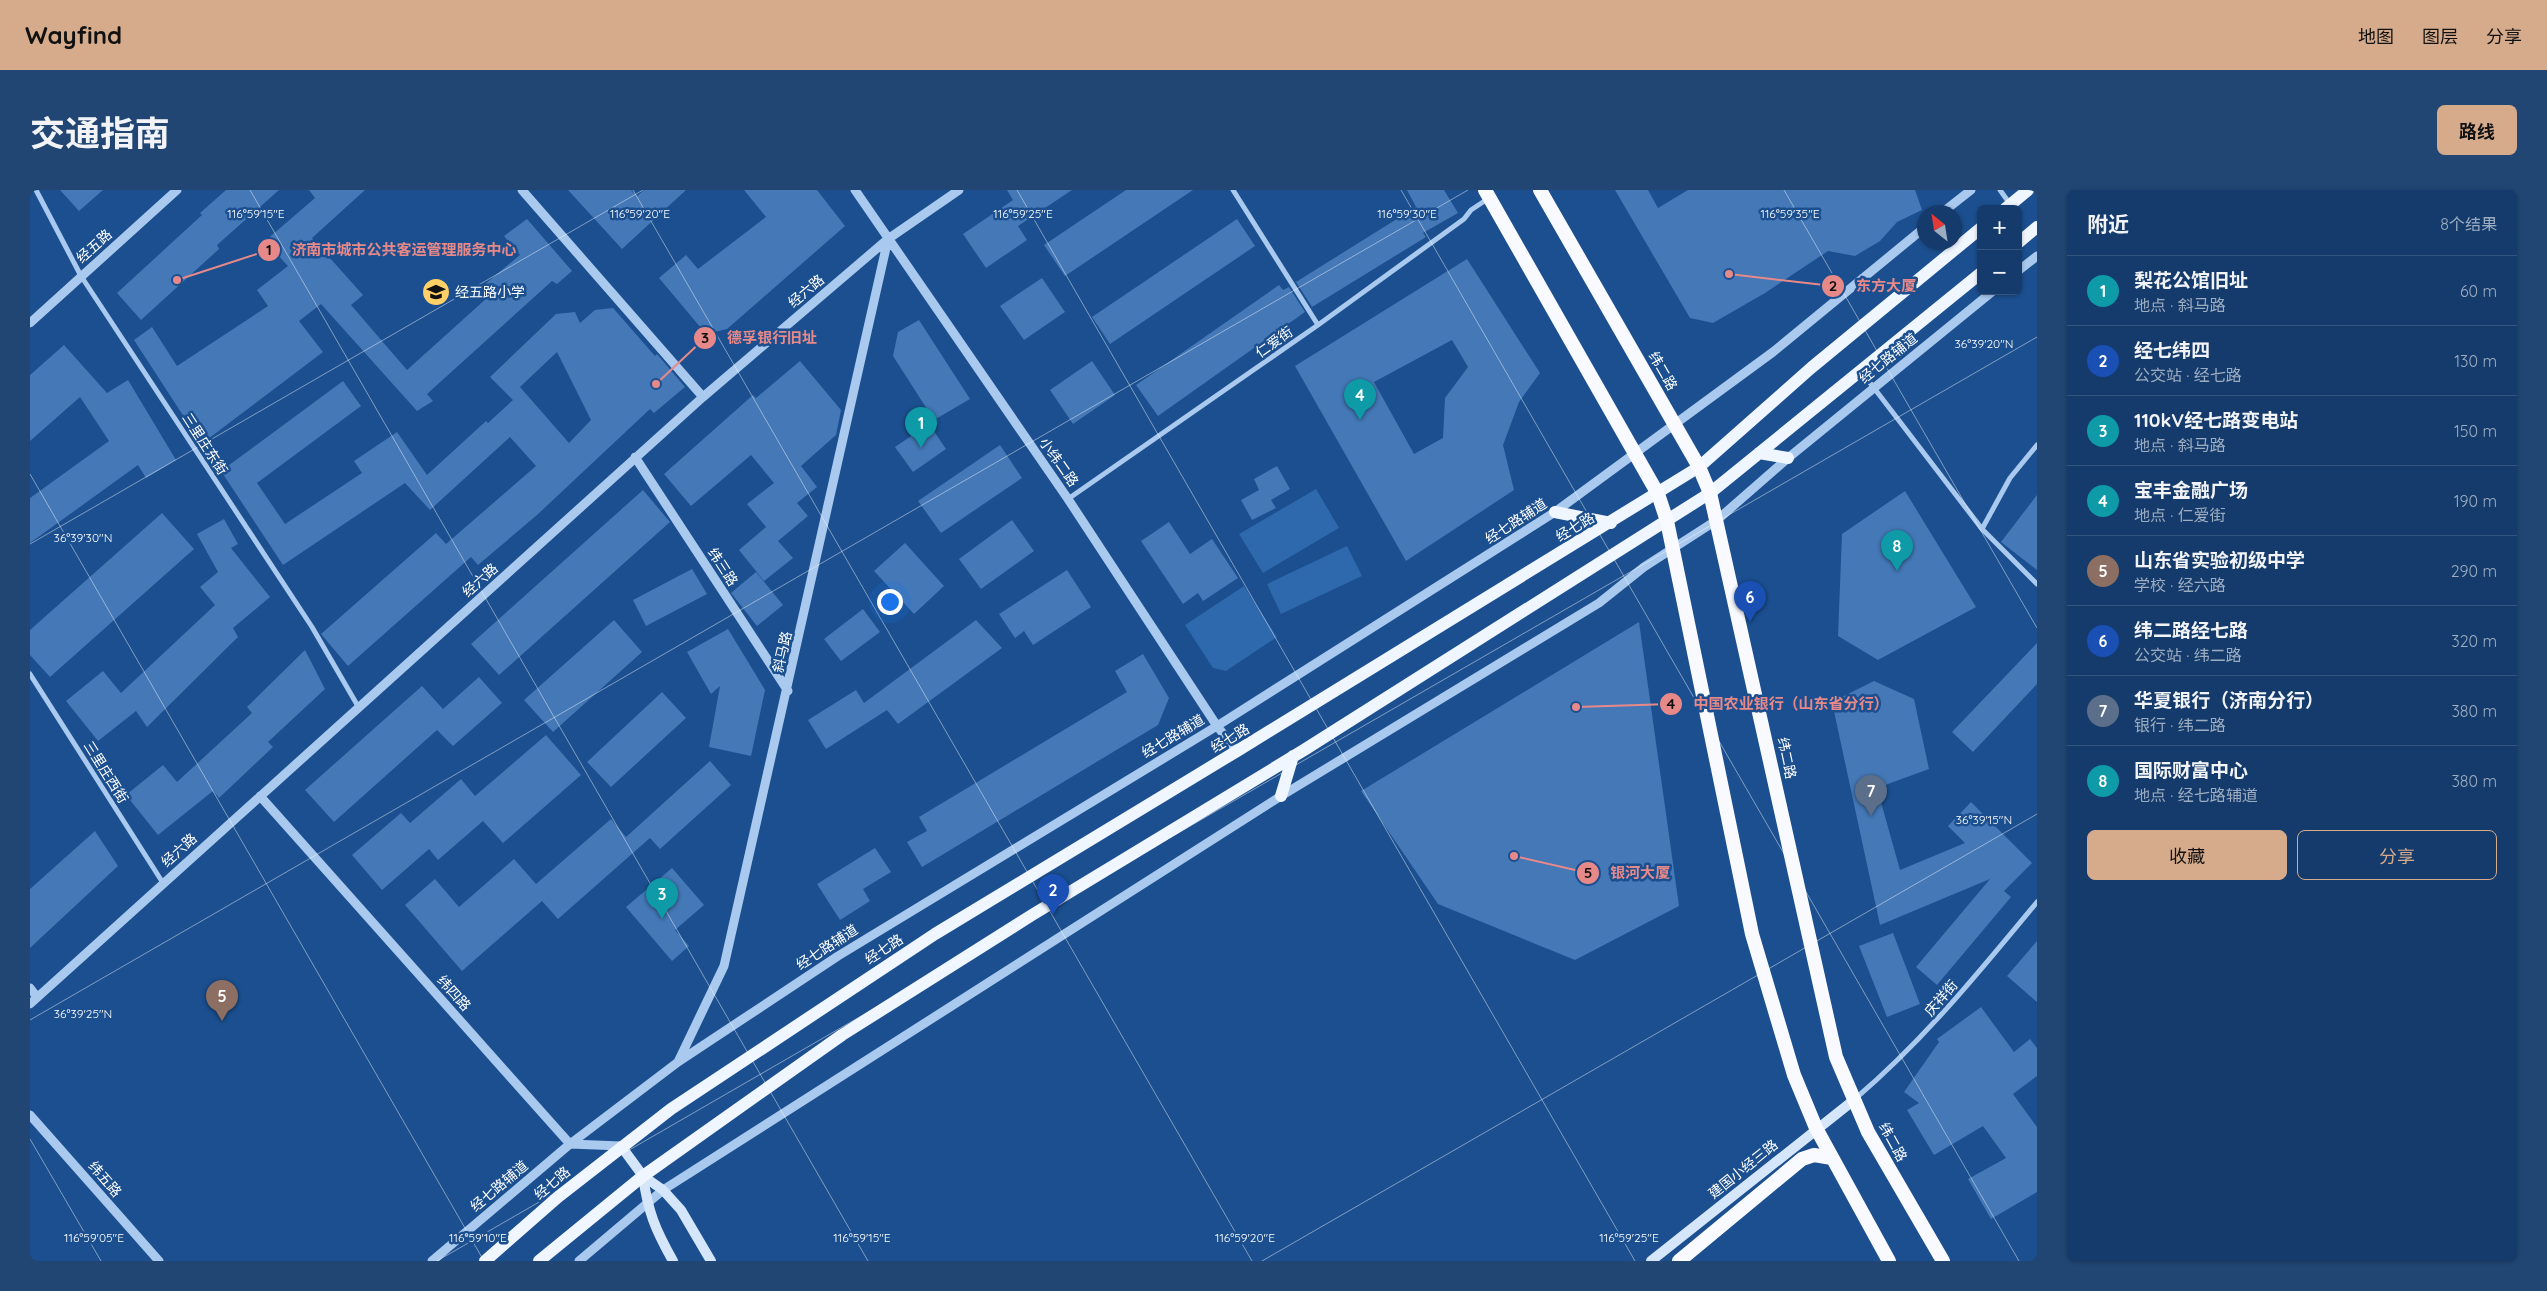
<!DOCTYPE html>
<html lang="zh">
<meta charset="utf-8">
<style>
body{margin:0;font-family:Quicksand,"Noto Sans SC",sans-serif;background:#214673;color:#f1f3f6}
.controls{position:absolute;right:15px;top:15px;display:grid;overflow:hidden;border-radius:8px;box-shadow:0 1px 4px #0004}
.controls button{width:45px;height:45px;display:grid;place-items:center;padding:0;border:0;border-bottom:1px solid #33557e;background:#143b6b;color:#f1f3f6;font:25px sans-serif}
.compass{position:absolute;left:1887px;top:15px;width:45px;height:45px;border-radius:50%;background:#143b6b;box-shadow:0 1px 4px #0004;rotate:330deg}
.you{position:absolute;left:859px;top:411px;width:18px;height:18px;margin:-12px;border:4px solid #fff;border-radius:50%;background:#1a73e8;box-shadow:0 0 0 8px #1a73e833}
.badge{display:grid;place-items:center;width:32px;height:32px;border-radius:50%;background:#d6ab8b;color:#fff;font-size:16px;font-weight:700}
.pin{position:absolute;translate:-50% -41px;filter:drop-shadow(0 1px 2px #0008)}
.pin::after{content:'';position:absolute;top:26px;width:18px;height:15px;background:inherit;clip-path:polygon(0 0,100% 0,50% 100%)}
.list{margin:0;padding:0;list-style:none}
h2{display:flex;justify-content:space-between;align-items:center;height:65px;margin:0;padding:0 20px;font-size:21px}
h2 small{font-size:16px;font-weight:400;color:#9dadc1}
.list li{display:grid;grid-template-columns:32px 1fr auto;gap:15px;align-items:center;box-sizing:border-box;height:70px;padding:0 20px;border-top:1px solid #33557e}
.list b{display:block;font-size:19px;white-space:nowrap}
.list p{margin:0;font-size:16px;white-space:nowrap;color:#9dadc1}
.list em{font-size:16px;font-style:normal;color:#9dadc1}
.actions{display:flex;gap:10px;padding:15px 20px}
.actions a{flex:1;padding:11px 0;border:1px solid #d6ab8b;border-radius:8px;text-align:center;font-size:18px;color:#d6ab8b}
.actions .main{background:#d6ab8b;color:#111}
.map{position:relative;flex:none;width:2007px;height:1071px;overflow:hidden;border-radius:8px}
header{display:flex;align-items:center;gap:30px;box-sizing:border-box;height:70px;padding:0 25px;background:#d6ab8b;color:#111}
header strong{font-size:24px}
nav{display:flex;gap:28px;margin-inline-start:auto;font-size:18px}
.intro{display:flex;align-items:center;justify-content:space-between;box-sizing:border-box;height:120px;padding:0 30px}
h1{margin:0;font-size:35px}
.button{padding:12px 22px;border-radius:8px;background:#d6ab8b;color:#111;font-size:18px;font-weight:700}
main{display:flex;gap:30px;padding:0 30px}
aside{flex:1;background:#143b6b;border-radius:8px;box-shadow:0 1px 4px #0004}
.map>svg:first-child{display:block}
</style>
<header>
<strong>Wayfind</strong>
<nav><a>地图</a><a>图层</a><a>分享</a></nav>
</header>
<div class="intro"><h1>交通指南</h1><a class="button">路线</a></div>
<main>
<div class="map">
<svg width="2007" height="1071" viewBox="0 0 2007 1071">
<rect width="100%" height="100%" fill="#1b4f8f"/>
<!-- green -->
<path fill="#2e69ad" d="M1286 299 1309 338 1233 383 1209 344Z
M1317 356 1332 386 1251 424 1237 394Z
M1214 396 1247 447 1196 481 1183 478 1155 435Z"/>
<!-- building -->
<path fill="#4478b7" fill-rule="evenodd" d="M30 0H73L49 21Z
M196 0H249L187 55 189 59 111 130 87 103 172 25 170 23Z
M279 0H335L282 48 333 105 321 115 377 180 458 107 449 99 490 65 474 46 497 29 542 81 527 94 522 91 397 204 403 211 387 221 291 114 269 131 293 162 170 255 153 232 156 230 104 150 122 137 147 176 238 116 227 100 258 76 235 51 285 8Z
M538 0H601L607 6 614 0H656L592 59Z
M714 0H787L815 36 697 139 676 144 629 88 656 65 668 79 736 27Z
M977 0H1042L988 36 997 50 956 78 933 44 983 10Z
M1096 0H1163L1035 86 1014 55Z
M1377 0H1414L1428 23 1393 43 1396 47 1282 117 1266 92 1386 17Z
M1585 0H1618L1628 18 1658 0H1885L1892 20 1867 32 1850 51 1825 66 1798 61 1735 103 1683 133 1660 128Z
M1207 29 1225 56 1080 154 1062 127Z
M1437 69 1510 183 1489 212 1473 255 1484 300 1376 371 1265 176ZM1422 150 1438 177 1415 208 1413 248 1384 264 1344 192Z
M1012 88 1035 122 994 150 970 116Z
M1249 95 1253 100 1259 97 1275 122 1128 226 1106 195Z
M583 118 625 166 627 164 655 197 624 223 620 219 507 325 448 375 441 367 318 476 291 444 406 343 416 354 506 276 480 247 400 320 375 293 253 375 191 281 313 191 331 216 227 293 255 334 332 283 324 271 367 242 397 285 456 231 458 233 483 210 460 187 526 124 545 122 550 133 565 120ZM527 162 561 230 539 253 490 197Z
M889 130 940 209 904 230 863 166 868 142Z
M34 155 77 203 98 190 146 270 116 288 108 275 0 353V308L79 251 50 207 0 251V185Z
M770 171 811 220 806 245 771 276 787 297 767 313 778 326 748 351 763 368 734 391 709 360 736 337 717 314 744 293 721 265 661 316 634 284 723 205 726 208Z
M1062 171 1085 205 1043 234 1020 200Z
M899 234 916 259 883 282 865 257Z
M970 255 992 288 911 343 888 311Z
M1247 276 1260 299 1241 310 1246 318 1222 330 1211 310 1229 300 1224 289Z
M613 300 640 332 469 485 441 454Z
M1875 301 1946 417 1848 470 1808 446 1812 344Z
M2007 305V380L1971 352Z
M132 323 164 359 20 487 0 465V440Z
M194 329 208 354 201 358 240 407 203 438 208 447 117 537 106 521 68 551 36 511 73 481 91 503 185 415 170 397 188 382 167 344Z
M982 330 1004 361 951 399 929 369Z
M1139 332 1160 364 1182 349 1208 388 1173 411 1168 403 1153 414 1111 351Z
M875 353 914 396 884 424 844 381Z
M662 379 677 404 616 436 603 410Z
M1037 380 1061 417 1003 455 994 441 985 448 969 424Z
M726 382 753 415 727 436 701 403Z
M833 419 850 442 811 471 794 449Z
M584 430 612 462 523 542 494 510Z
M946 430 972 458 868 534 857 520 796 559 778 530 826 500 834 513Z
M1609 432 1649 716 1545 770 1408 714 1331 601Z
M698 439 735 500 721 566 679 557 690 496 681 504 657 462Z
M2007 453V494L1943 562 1922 542Z
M275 460 295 499 238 552 243 557 189 608 183 601 128 645 96 605 133 575 147 592 222 523 217 517Z
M1113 464 1139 508 1128 535 892 677 877 652 897 641 889 627 1097 502 1085 481Z
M449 487 472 513 423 556 407 540 304 632 275 600 392 496 413 519Z
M1844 491 1884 509 1899 579 1847 598 1870 680 1935 653 1918 636 1941 612 2002 673 1974 701 1981 707 1907 795 1886 777 1960 689 1850 735 1802 512Z
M632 502 656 528 581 597 557 572Z
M516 545 551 585 473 653 453 631 408 670 399 659 352 700 322 665 371 623 380 633 431 589 445 606Z
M680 571 701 595 630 659 620 648 528 729 512 711 432 781 375 715 405 689 429 717 484 669 506 694 581 629 596 647Z
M65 641 88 676 0 758V699Z
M845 658 861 682 833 699 840 711 810 730 787 694Z
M642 678 674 715 645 740 659 756 642 771 596 717Z
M1863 743 1890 814 1857 827 1829 756Z
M2007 751V812L1977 786Z
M1951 817 1984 862 2000 849 2007 858V886L1983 904 2007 937V1002L1961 1029 1938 989 1976 968 1953 936 1904 965 1877 920 1889 913 1874 902 1909 852 1907 849Z"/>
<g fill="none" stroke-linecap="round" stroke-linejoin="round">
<!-- minor -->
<path stroke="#a9c9ee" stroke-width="5" d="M6 0 51 86 282 437 329 518
M1203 0 1288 135
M1970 0 1980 14
M1831 181 1952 339 2007 394
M1038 309 1288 135 1434 29 1441 20 1459 8
M1952 339 1980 288 2007 255
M0 484 133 693
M1826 908C1894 850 1950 781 2007 712"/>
<!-- tertiary -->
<path stroke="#a9c9ee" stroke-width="9" d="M492 0 673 207
M825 0 1038 309 1187 536 1207 561
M1913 22 1941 0
M1988 81 2007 66
M0 133 147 0
M605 267 758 501
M230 606 540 954 591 956
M0 798 7 807
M0 814 673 207 858 49 929 0
M648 872 694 776 858 49
M0 925 129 1071
M402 1071 540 954 648 872 808 766 1187 536 1525 322 1743 162 1894 38
M549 1071 633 1000 1251 606 1569 413 1614 377 1687 330 1758 268 1963 101"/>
<!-- secondary -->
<path stroke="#d6e6fa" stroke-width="10" d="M591 956 613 986 633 1000 651 1020 681 1071
M613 986C618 1022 625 1039 643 1071
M1621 1071 1824 910"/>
<!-- primary -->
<path stroke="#f0f6ff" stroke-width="12" d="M1975 19 1998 0
M1988 53 2007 37
M1729 263 1758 268
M1525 322 1581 333
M1251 606 1263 566
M455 1071 528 1007 641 919 905 744 1207 561 1669 277 1781 178 1951 38
M509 1071 613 986 812 845 1002 725 1274 560 1680 303 1951 83"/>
<!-- trunk -->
<path stroke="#f8faff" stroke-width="14" d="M1455 0 1628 304 1637 331 1722 744 1764 885 1786 938 1859 1071
M1510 0 1669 277 1680 303 1806 867 1838 942 1913 1071
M1649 1071 1772 969 1784 965 1802 968"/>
</g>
<!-- ticks -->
<path fill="none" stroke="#fff" stroke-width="1" stroke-opacity="0.45" d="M220 0 838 1071M603 0 1222 1071M987 0 1605 1071M1371 0 1989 1071M1754 0 2007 438M0 284 454 1071M0 354 613 0M0 830 1438 0M0 949 71 1071M407 1071 2007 147M1232 1071 2007 624"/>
<!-- icons -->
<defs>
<g id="school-disc" transform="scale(1.4375)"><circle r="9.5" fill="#ffd166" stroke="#1b4f8f"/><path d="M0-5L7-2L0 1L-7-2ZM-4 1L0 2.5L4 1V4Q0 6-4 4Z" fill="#111"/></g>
</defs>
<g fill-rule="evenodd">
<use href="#school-disc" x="406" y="102"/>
</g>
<g text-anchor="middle" stroke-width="5" stroke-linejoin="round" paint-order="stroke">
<!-- street labels -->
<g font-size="14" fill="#fff" stroke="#1b4f8f">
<text transform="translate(64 56) rotate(-42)" y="5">经五路</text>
<text transform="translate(776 101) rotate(-40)" y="5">经六路</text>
<text transform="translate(1244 152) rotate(-35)" y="5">仁爱街</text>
<text transform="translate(1858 168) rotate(-39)" y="5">经七路辅道</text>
<text transform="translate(1633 181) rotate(60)" y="5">纬二路</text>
<text transform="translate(175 254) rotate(57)" y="5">三里庄东街</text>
<text transform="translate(1029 272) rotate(55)" y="5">小纬二路</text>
<text transform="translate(1486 331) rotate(-33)" y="5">经七路辅道</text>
<text transform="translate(1545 337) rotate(-31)" y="5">经七路</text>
<text transform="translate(693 377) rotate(57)" y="5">纬三路</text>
<text transform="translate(450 390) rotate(-42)" y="5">经六路</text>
<text transform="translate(752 462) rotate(-77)" y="5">斜马路</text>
<text transform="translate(1143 546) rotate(-31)" y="5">经七路辅道</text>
<text transform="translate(1200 548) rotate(-31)" y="5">经七路</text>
<text transform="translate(1757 568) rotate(78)" y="5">纬二路</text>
<text transform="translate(76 582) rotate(58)" y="5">三里庄西街</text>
<text transform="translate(149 660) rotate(-42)" y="5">经六路</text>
<text transform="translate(797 757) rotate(-33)" y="5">经七路辅道</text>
<text transform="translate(854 759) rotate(-33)" y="5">经七路</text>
<text transform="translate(424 803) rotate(48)" y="5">纬四路</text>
<text transform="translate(1911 808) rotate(-49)" y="5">庆祥街</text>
<text transform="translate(1863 952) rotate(61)" y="5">纬二路</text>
<text transform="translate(1713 979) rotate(-39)" y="5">建国小经三路</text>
<text transform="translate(75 989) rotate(49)" y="5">纬五路</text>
<text transform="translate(522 993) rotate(-40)" y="5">经七路</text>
<text transform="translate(469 996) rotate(-40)" y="5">经七路辅道</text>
</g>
<!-- poi labels -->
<g font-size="14" fill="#fff" stroke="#1b4f8f" text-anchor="start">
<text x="425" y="107">经五路小学</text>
</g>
</g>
<g font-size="12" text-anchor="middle" fill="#fff" stroke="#1b4f8f" stroke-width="5" stroke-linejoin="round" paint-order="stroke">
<text x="226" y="28">116°59'15"E</text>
<text x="610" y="28">116°59'20"E</text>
<text x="993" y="28">116°59'25"E</text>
<text x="1377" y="28">116°59'30"E</text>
<text x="1760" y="28">116°59'35"E</text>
<text x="1954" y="158">36°39'20"N</text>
<text x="53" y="352">36°39'30"N</text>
<text x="1954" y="634">36°39'15"N</text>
<text x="53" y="828">36°39'25"N</text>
<text x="64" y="1052">116°59'05"E</text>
<text x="448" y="1052">116°59'10"E</text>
<text x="832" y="1052">116°59'15"E</text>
<text x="1215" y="1052">116°59'20"E</text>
<text x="1599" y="1052">116°59'25"E</text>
</g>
<!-- callouts -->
<path fill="none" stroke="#e88989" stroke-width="2" d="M147 90L239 60M1699 84L1803 96M626 194L675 148M1546 517L1641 514M1484 666L1558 683"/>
<g fill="#e88989" stroke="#1b4f8f" stroke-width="2">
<circle cx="147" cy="90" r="5"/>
<circle cx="1699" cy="84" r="5"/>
<circle cx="626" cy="194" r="5"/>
<circle cx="1546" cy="517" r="5"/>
<circle cx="1484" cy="666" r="5"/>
<circle cx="239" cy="60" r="12"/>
<circle cx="1803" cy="96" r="12"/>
<circle cx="675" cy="148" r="12"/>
<circle cx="1641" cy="514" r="12"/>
<circle cx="1558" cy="683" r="12"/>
</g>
<g font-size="15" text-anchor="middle" font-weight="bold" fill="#111">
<text x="239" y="65">1</text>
<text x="1803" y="101">2</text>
<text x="675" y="153">3</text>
<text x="1641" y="519">4</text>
<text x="1558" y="688">5</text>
</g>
<g font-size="15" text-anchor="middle" font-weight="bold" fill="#e88989" stroke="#1b4f8f" stroke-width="5" stroke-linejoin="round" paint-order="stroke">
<text x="374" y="65">济南市城市公共客运管理服务中心</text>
<text x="1856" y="101">东方大厦</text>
<text x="742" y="153">德孚银行旧址</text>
<text x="1761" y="519">中国农业银行（山东省分行）</text>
<text x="1610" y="688">银河大厦</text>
</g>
</svg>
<div class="controls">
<button>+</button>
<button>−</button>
</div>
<svg class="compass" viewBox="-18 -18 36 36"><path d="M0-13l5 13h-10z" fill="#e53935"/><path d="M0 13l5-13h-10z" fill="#9dadc1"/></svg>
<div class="you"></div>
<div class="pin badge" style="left:891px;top:258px;background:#0f9aa8">1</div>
<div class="pin badge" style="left:1023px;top:725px;background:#1a4fb4">2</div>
<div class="pin badge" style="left:632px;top:729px;background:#0f9aa8">3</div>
<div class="pin badge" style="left:1330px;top:230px;background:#0f9aa8">4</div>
<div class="pin badge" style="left:192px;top:831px;background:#8d6e63">5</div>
<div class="pin badge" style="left:1720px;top:432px;background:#1a4fb4">6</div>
<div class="pin badge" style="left:1841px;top:626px;background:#5c6f8a">7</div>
<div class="pin badge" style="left:1867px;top:381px;background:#0f9aa8">8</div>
</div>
<aside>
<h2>附近<small>8个结果</small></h2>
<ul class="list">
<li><span class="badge" style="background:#0f9aa8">1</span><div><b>梨花公馆旧址</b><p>地点 · 斜马路</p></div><em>60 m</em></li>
<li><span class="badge" style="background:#1a4fb4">2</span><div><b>经七纬四</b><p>公交站 · 经七路</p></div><em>130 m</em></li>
<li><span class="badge" style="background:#0f9aa8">3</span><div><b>110kV经七路变电站</b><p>地点 · 斜马路</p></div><em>150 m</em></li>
<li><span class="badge" style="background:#0f9aa8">4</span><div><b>宝丰金融广场</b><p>地点 · 仁爱街</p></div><em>190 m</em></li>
<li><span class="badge" style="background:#8d6e63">5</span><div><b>山东省实验初级中学</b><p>学校 · 经六路</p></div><em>290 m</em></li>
<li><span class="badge" style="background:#1a4fb4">6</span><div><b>纬二路经七路</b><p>公交站 · 纬二路</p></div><em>320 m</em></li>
<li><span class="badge" style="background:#5c6f8a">7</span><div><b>华夏银行（济南分行）</b><p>银行 · 纬二路</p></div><em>380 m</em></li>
<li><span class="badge" style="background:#0f9aa8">8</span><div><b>国际财富中心</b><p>地点 · 经七路辅道</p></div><em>380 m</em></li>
</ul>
<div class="actions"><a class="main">收藏</a><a>分享</a></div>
</aside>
</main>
